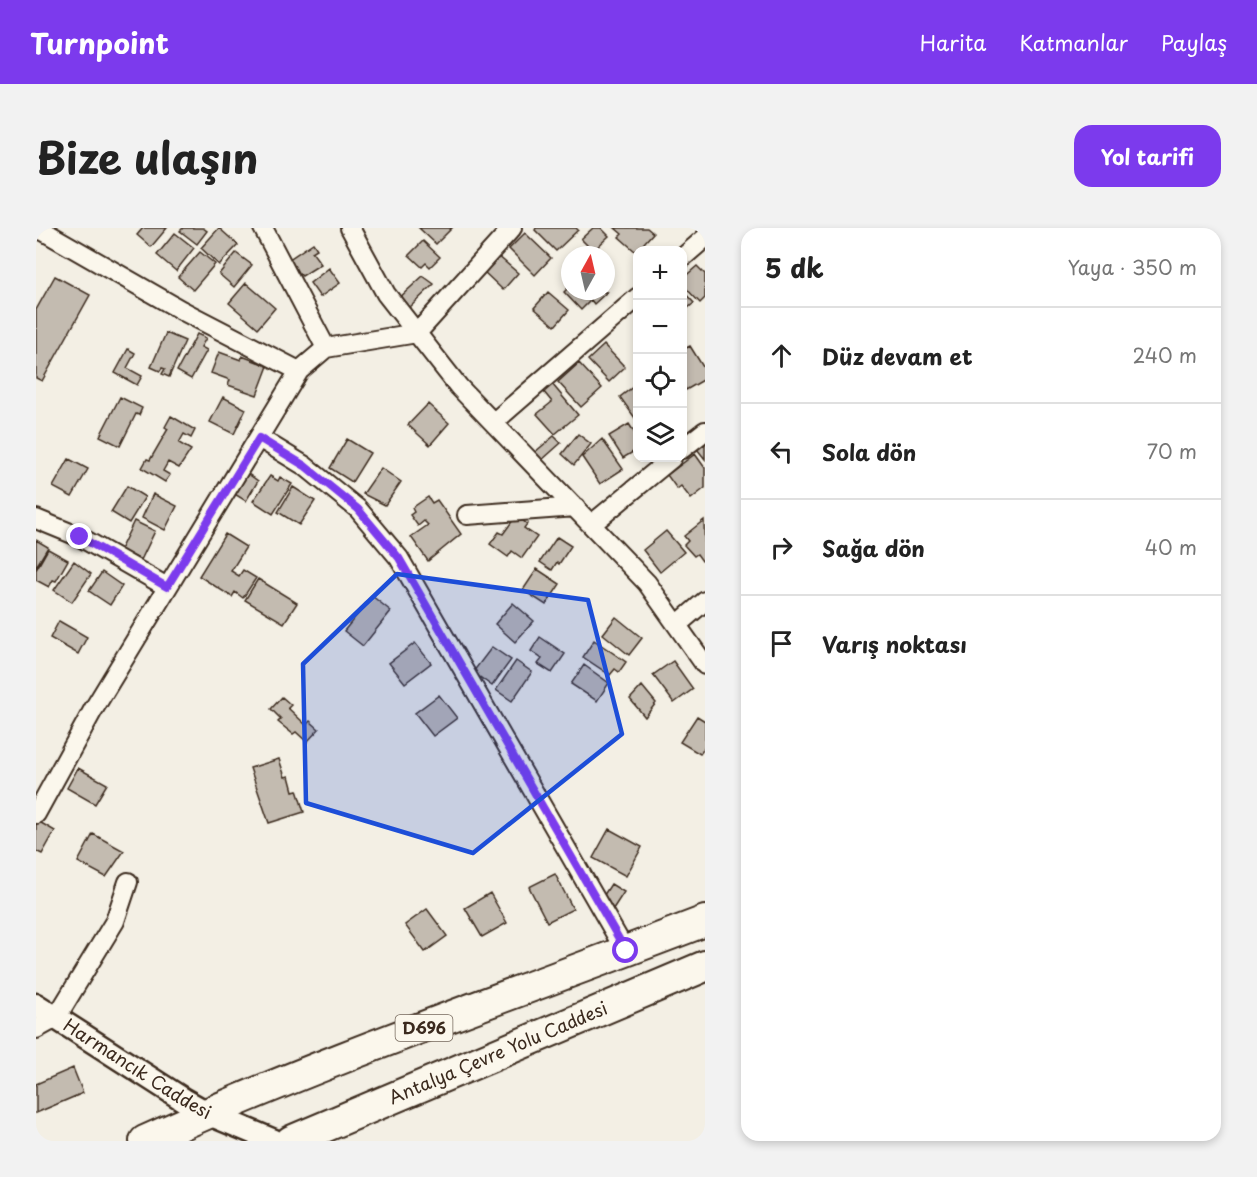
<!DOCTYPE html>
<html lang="tr">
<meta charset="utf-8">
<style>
body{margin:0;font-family:"Playpen Sans",sans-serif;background:#f2f2f2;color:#222}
.controls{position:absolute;right:18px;top:18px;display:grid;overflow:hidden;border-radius:12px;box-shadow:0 3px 9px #0003}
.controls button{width:54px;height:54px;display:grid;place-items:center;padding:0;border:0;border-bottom:2px solid #e0e0e0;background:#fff;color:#222;font:30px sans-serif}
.compass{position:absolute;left:525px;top:18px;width:54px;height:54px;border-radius:50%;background:#fff;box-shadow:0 3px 9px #0003;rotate:8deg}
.stop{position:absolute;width:18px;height:18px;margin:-14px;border:4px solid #7c3aed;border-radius:50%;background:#fff}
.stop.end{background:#7c3aed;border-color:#fff;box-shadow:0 2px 6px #0008}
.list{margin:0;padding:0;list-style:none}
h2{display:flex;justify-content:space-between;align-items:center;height:78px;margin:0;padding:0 24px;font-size:26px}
h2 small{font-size:20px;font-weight:400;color:#767676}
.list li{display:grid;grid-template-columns:39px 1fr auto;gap:18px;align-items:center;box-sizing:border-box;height:96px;padding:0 24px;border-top:2px solid #e0e0e0}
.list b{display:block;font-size:22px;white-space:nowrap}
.list em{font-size:20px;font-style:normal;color:#767676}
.icon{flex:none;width:33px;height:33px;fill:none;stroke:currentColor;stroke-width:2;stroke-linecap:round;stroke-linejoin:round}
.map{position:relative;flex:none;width:669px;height:913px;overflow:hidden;border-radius:18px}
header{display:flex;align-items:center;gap:36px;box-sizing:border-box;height:84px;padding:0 30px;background:#7c3aed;color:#fff}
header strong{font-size:28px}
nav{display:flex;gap:33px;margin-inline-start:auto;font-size:21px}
.intro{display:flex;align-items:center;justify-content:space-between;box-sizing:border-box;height:144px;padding:0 36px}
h1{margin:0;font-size:42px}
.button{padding:15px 27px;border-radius:18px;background:#7c3aed;color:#fff;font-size:21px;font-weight:700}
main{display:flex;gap:36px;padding:0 36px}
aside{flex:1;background:#fff;border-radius:18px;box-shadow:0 3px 9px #0003}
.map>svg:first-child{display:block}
</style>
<header>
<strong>Turnpoint</strong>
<nav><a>Harita</a><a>Katmanlar</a><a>Paylaş</a></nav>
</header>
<div class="intro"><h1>Bize ulaşın</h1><a class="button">Yol tarifi</a></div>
<main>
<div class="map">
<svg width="669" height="913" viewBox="0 0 669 913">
<rect width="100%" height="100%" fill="#f3efe4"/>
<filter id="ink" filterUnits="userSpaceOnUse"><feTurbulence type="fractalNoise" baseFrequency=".0167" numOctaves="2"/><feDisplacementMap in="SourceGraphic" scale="12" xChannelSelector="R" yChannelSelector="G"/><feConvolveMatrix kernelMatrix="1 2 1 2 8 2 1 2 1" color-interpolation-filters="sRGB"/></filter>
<g filter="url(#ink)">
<!-- building -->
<path fill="#c3bbb0" stroke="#3b2a1e" stroke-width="1.5" d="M107 0H131L115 19 101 7Z
M147 0H167L171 3 161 16 144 3Z
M183 0 202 17 183 37 165 20Z
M383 0H416L400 16Z
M500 0H540L542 2 520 23 499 2Z
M557 0H565L573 8 557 23 545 11Z
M579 0H611L617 5 600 24 583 9 586 6Z
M139 5 158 20 140 43 121 27Z
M489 5 515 30 499 47 473 21Z
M387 13 404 29 394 39 390 35 386 39 373 27Z
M277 15 281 21 276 24 285 36 266 48 264 46 260 49 249 34Z
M164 24 179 36 157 62 142 49Z
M200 25 216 37 198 59 183 46Z
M461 27 482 45 467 62 447 43Z
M661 38 669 46V70L664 75 646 56V51Z
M293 40 304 55 284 69 274 55Z
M19 48 54 67 6 153 0 150V82Z
M387 48 398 56 372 81 362 71Z
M210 55 239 80 222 100 193 75Z
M534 58V63L571 64 558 76 555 72 545 82 528 64Z
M646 62 658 75 646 85Z
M512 64 533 82 519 98 498 80Z
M130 105 149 113 133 149 126 146 129 141 126 140 124 143 115 139Z
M161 106 170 110 165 119 171 122 155 151 141 143Z
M568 117 589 139 573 154 552 132Z
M654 118 669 142V151L650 162 646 156V122Z
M92 121 99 125 91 140 106 148 101 157 79 145Z
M183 124 205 132 206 128 232 138 221 167 192 157 194 152 175 145Z
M543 135 566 160 545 179 522 154Z
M511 150 542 187 519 206 501 186 516 174 503 158Z
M602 155V188L599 190 584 169Z
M84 169 106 180 103 187 100 186 84 218 64 208Z
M187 169 210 181 198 206 174 194Z
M392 176 413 195 394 217 372 197Z
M135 188 159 202 155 210 148 206 143 215 155 222 143 240 132 234 127 243 134 247 129 254 106 240 111 231 114 232 132 201 129 199Z
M593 196 602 210V221L587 230 573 208Z
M542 206 555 216 538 237 526 226Z
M518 208 525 215 506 232 499 224Z
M311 211 334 225 316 254 294 240Z
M566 211 587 241 564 256 546 229Z
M669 215V231L661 221Z
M659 226 669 240V260L655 271 645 258 641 261 631 247Z
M33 231 52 241 36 269 17 259Z
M345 240 365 254 349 277 327 266Z
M205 241 222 253 210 273 192 262Z
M234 248 242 253 244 249 256 256 237 286 217 273Z
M91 258 109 269 93 295 75 284Z
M257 259 279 273 263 297 242 284Z
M117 266 141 278 129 302 106 290Z
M392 269 396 275 401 272 425 306 392 333 375 309 392 297 388 293 382 298 374 287 378 284 376 280Z
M480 288 491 296 488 300 501 309 486 330 476 323 472 329 454 316 463 304 467 306Z
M668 292 669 331 666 333 661 326 658 328 648 317 652 313 648 308Z
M98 293 119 303 105 332 84 322Z
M630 303 648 324 624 344 607 322Z
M189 306 210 319 195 343 203 348 207 342 220 350 207 370 199 364 196 369 163 348Z
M521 309 535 318 523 336 521 334 516 342 504 334Z
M0 312 12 319 0 339Z
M12 321 32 332 20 353 17 352 13 359 0 352V342Z
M38 333 55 346 36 374 18 362Z
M501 341 524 356 510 377 487 362Z
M66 344 86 358 74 377 53 363Z
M222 351 261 375 248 395 209 372Z
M336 368 355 383 327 418 308 403Z
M477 375 498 393 479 414 459 396Z
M580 389 606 410 593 427 567 406Z
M23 393 51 409 42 426 14 410Z
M504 409 529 426 516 445 502 436 506 431 495 423Z
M558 412 590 434 583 444 579 441 574 447 547 429Z
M379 415 395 435 369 455 353 435Z
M456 419 475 432 456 458 437 444Z
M480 433 496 444 476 473 460 462Z
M637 433 657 461 638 475 617 447Z
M548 437 573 455 561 473 535 456Z
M606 458 620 475 609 489 594 471Z
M403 467 421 490 397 508 379 485Z
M246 469 255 477 252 480 270 497 274 493 283 501 271 514 260 504 257 506 242 494 245 491 235 481Z
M661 488 669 493V519L664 526 644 514Z
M243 531 249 549 253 548 257 563 261 562 268 584 233 595 214 540Z
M42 540 71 556 59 576 31 560Z
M0 592 19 603 6 626 0 623Z
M573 601 606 619 590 648 557 630Z
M57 606 88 623 70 649 42 634Z
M519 646 537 681 511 694 493 659Z
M575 656 588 664 575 684 564 673Z
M454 665 471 695 446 709 429 680Z
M391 681 411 708 389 724 369 697Z
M37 840 47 865 0 885V856Z"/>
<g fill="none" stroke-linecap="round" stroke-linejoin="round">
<!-- minor casing -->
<g stroke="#3b2a1e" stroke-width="22">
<path id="minor" d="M2 0 145 82 263 143
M227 0 290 120
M314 0 350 66 423 159 611 355 669 437
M646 30 669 10
M458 194 602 69
M223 210 269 238 322 281 363 330 590 724
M646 221 669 203
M431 287 540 279
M0 291 44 309 131 359
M556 296 636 230
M641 397 669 373
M0 586 57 482 263 143 290 120 381 105 476 0
M0 801 20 790 79 693 92 654"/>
</g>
<!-- tertiary casing -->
<g stroke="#3b2a1e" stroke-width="27">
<g id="tertiary">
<path id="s1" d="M0 777 148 872 171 885 238 913"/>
</g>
</g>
<!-- trunk casing -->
<g stroke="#3b2a1e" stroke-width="34">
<g id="trunk">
<path d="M109 913C291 830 482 765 669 693"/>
<path id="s2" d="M255 913 669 738"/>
</g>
</g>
<!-- minor -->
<use href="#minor" stroke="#fbf7ec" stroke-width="18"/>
<!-- tertiary -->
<use href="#tertiary" stroke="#fbf7ec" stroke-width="22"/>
<!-- trunk -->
<use href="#trunk" stroke="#fbf7ec" stroke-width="30"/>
</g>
</g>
<g fill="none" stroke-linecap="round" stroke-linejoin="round" filter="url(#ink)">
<!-- route -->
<path stroke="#7c3aed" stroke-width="8" d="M44 309 131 359 223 210 269 238 322 281 363 330 590 723"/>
</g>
<!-- marked area -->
<path fill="#1d4ed8" fill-opacity="0.2" stroke="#1d4ed8" stroke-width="4.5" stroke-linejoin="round" d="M361 346 552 372 586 506 437 625 270 575 267 436Z"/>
<g text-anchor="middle" stroke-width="4.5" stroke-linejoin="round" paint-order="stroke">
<!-- shield labels -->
<rect fill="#fbf7ec" stroke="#75685c" stroke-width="1.5" x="359.5" y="787" width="57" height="26" rx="4.5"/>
<g font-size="16" font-weight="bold" fill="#3b2a1e">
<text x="388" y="806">D696</text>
</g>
<!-- street labels -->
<g font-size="18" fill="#3b2a1e" stroke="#fbf7ec">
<text dy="6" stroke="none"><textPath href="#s2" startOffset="225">Antalya Çevre Yolu Caddesi</textPath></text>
<text dy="6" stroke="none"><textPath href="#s1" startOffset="120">Harmancık Caddesi</textPath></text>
</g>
</g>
</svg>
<div class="controls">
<button>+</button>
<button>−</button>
<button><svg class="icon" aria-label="locate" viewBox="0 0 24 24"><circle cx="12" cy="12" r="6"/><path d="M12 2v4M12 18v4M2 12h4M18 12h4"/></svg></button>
<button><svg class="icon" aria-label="layers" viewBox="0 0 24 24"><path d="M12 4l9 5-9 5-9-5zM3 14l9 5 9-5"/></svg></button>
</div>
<svg class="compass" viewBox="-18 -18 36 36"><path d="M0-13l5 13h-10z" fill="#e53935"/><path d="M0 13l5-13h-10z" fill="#767676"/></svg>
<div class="stop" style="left:590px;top:723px"></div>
<div class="stop end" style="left:44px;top:309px"></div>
</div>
<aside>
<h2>5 dk<small>Yaya · 350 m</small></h2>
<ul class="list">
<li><svg class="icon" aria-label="ahead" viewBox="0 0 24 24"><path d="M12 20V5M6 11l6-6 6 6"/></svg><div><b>Düz devam et</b></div><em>240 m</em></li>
<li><svg class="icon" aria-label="left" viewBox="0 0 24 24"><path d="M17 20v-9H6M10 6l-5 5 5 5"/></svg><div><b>Sola dön</b></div><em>70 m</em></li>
<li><svg class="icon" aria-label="right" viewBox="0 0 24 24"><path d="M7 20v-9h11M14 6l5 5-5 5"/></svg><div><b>Sağa dön</b></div><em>40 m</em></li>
<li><svg class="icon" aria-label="arrive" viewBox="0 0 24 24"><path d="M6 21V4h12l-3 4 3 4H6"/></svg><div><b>Varış noktası</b></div></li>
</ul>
</aside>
</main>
